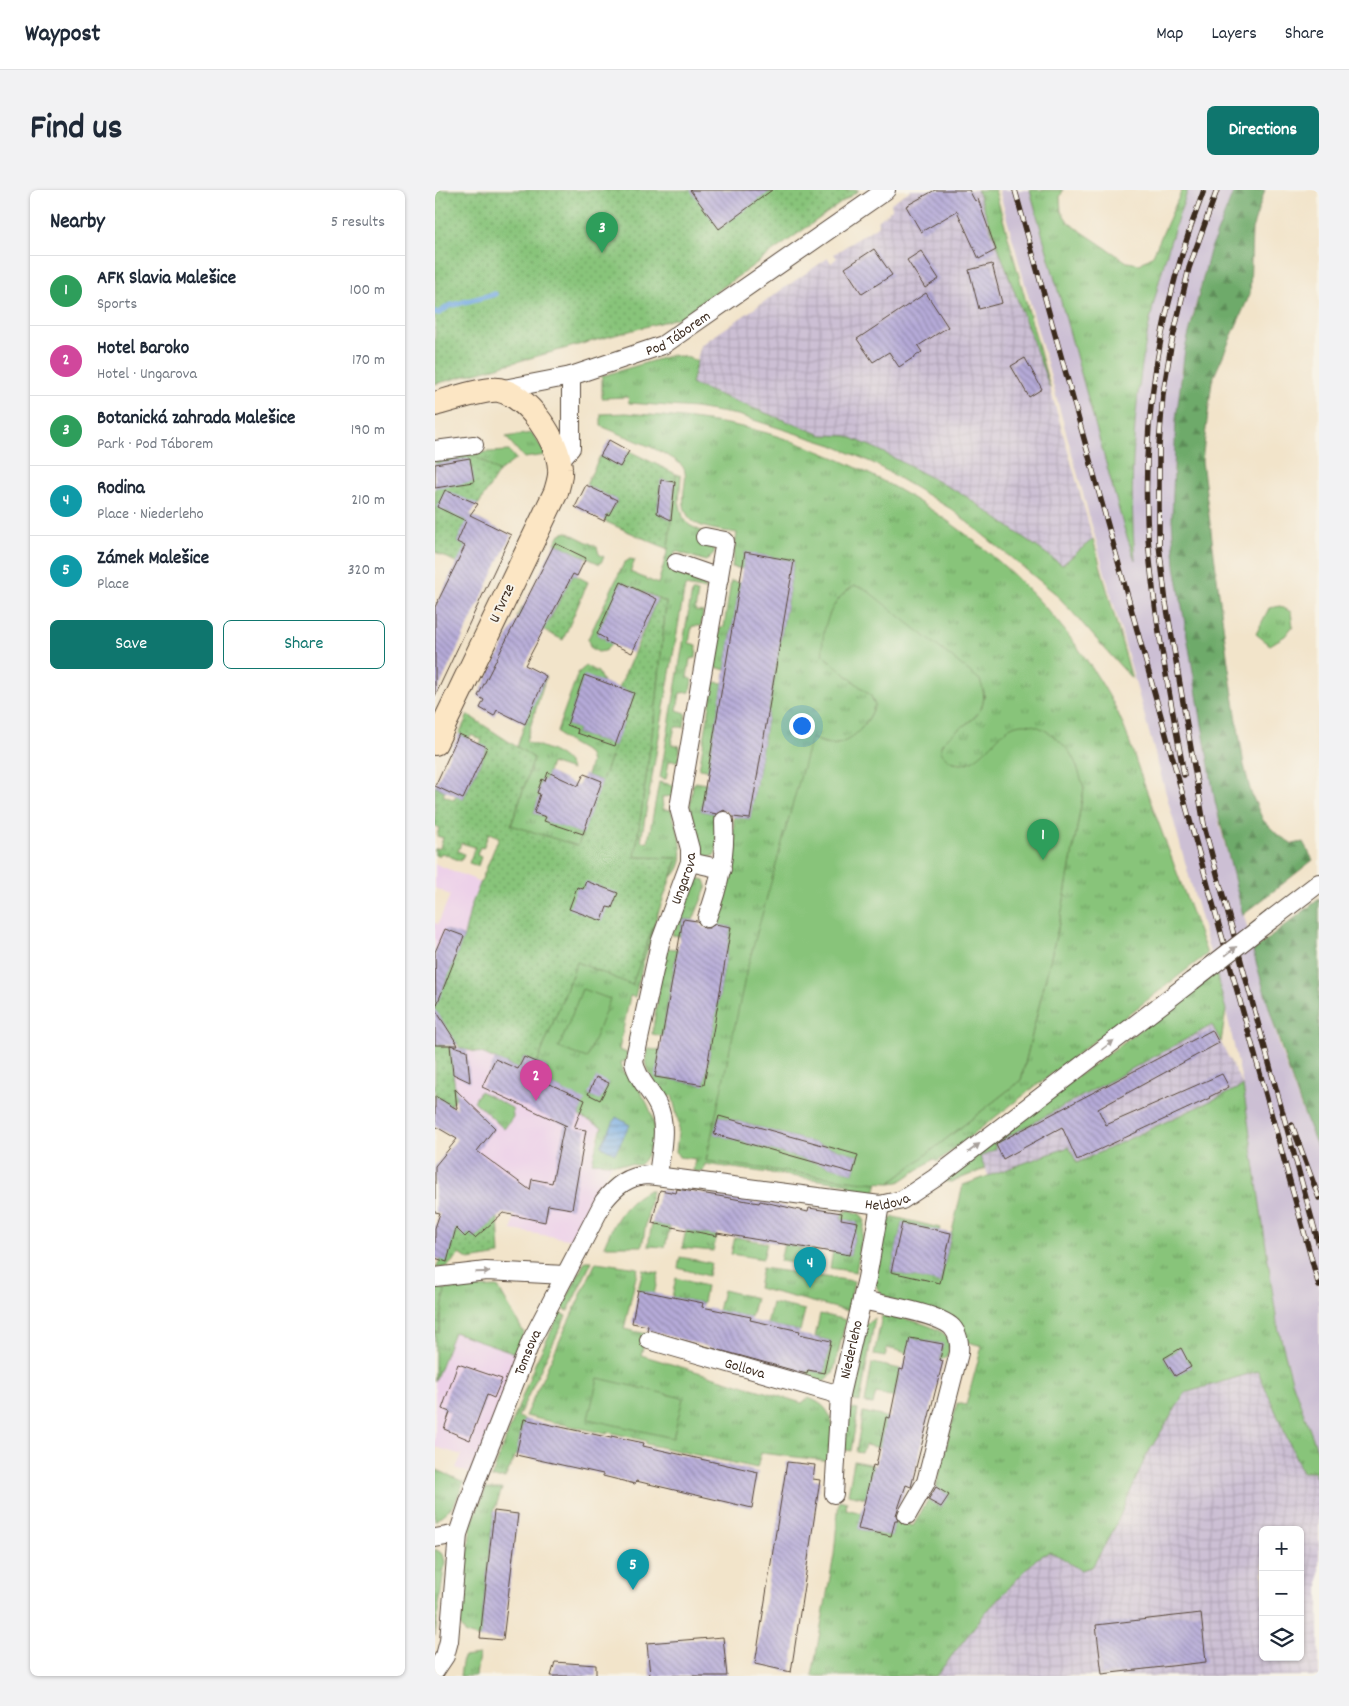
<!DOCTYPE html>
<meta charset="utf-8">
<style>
body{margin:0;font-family:Dekko,sans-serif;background:#f2f2f3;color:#1f2937}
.controls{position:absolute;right:15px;bottom:15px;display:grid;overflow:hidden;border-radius:8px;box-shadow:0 1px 4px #0004}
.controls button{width:45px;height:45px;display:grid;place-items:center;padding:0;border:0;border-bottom:1px solid #e0e1e3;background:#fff;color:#1f2937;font:25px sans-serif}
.you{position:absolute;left:366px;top:535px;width:18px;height:18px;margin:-12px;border:4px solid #fff;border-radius:50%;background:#1a73e8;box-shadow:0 0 0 8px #1a73e833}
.badge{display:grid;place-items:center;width:32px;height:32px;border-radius:50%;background:#0f766e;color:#fff;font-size:16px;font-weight:700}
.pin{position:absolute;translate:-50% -41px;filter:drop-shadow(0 1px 2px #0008)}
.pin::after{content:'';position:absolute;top:26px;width:18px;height:15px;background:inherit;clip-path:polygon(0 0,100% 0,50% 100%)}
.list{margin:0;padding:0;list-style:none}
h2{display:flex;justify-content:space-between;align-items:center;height:65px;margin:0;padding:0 20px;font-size:21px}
h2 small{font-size:16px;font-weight:400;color:#747a83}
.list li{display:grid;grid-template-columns:32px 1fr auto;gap:15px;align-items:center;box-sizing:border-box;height:70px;padding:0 20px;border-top:1px solid #e0e1e3}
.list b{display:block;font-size:19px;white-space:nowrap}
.list p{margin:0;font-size:16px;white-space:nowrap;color:#747a83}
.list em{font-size:16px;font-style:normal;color:#747a83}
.actions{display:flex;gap:10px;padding:15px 20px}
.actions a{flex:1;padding:11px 0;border:1px solid #0f766e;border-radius:8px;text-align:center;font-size:18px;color:#0f766e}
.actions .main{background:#0f766e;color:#fff}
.icon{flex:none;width:28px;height:28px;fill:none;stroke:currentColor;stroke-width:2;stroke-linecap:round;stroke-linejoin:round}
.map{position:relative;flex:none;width:884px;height:1486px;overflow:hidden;border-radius:8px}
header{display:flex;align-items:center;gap:30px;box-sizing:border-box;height:70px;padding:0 25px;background:#fff;border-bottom:1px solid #e0e1e3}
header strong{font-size:24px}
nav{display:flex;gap:28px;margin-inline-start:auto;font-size:18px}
.intro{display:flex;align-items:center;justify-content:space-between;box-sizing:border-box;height:120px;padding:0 30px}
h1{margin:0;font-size:35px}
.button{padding:12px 22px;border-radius:8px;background:#0f766e;color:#fff;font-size:18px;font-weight:700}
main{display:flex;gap:30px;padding:0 30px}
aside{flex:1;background:#fff;border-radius:8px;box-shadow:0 1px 4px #0004}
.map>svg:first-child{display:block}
</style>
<header>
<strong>Waypost</strong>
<nav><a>Map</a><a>Layers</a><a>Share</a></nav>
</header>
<div class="intro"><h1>Find us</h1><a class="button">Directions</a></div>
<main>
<aside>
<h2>Nearby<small>5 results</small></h2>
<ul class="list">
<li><span class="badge" style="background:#2e9e5b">1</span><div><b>AFK Slavia Malešice</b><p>Sports</p></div><em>100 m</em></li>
<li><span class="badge" style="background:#d1479c">2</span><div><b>Hotel Baroko</b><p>Hotel · Ungarova</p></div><em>170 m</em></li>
<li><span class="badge" style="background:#2e9e5b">3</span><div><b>Botanická zahrada Malešice</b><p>Park · Pod Táborem</p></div><em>190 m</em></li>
<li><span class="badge" style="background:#0f9aa8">4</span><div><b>Rodina</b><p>Place · Niederleho</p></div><em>210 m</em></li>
<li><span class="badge" style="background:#0f9aa8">5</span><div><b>Zámek Malešice</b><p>Place</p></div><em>320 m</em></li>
</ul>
<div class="actions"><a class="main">Save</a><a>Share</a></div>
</aside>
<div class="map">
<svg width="884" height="1486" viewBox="0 0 884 1486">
<defs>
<pattern id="industrial-grid" width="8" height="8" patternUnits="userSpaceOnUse" patternTransform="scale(1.25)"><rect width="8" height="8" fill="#ccbfd4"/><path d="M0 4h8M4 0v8" fill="none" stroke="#b0a4b6"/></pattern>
<pattern id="grass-tufts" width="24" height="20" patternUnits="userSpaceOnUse" patternTransform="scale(1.25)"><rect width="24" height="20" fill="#88c47a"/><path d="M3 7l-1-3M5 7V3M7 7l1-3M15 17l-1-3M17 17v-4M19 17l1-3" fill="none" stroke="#709f63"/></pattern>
<pattern id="forest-firs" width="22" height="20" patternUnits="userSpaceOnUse" patternTransform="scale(1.25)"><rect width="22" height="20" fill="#6eaa6a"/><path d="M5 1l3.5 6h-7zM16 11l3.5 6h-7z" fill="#5c8b57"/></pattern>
<pattern id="garden-dots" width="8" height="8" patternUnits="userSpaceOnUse" patternTransform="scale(1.25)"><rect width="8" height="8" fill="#88c47a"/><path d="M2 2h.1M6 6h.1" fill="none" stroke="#709f63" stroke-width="1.8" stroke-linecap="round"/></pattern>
<pattern id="water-rules" width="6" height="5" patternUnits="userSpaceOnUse" patternTransform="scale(1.25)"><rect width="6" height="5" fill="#74aae2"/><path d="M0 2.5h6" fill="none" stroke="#608bb7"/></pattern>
<pattern id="building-back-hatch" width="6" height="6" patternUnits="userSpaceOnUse" patternTransform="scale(1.25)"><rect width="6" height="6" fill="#b5aad8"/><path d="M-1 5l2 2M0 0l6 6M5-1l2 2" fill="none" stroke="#948baf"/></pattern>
</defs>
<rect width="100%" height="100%" fill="#f7f3e8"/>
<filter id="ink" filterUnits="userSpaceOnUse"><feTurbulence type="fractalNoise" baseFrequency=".02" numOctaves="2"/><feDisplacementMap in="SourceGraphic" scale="10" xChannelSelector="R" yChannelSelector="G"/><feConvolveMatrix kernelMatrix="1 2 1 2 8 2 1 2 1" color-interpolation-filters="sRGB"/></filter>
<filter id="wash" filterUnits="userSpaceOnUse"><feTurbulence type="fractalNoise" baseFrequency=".0096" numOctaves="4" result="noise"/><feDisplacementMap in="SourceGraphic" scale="20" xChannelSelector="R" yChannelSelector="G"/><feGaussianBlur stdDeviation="1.12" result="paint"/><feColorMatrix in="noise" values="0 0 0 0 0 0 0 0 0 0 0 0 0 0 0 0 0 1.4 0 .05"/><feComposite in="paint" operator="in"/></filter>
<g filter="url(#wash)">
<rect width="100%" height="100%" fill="#f2e4ca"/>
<!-- built -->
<path fill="#edd1e9" d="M0 674 46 692 36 716 29 746 10 740 0 762V733L3 734 15 705 0 698Z
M15 857 49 864 83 879 89 867 112 877 130 901 144 926 167 937 163 945 157 972 177 974 139 1050 77 1040 81 1013 12 962 34 934 27 908 21 907Z
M19 1142 85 1164 38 1285 21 1278 27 1265 0 1257V1191Z"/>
<!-- industrial -->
<path fill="url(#industrial-grid)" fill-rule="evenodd" d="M476 0H542L615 198 658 349 627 375 532 307 412 246 387 245 255 194 266 155 393 68 396 73 402 68 399 64 444 35 442 32 457 19 456 13Z
M777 835 808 896 642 973 634 957 554 987 545 967 560 959 558 954Z
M823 1181 867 1282 879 1281 884 1296V1486H501L550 1423 601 1369 614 1361 629 1367 638 1376 657 1377 679 1339 711 1266 750 1203ZM828 1340H865V1467H828Z"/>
<!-- railway -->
<path fill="#ccbfd4" d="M564 0H595L689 338 700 367 696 306 699 234 708 160 723 88 738 39 753 0H799L769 82 756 132 746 182 738 285 740 375 785 637 845 859 865 916 884 961V1265L857 1191 842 1133 808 896 791 820Z"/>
<!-- grass -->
<path fill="url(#grass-tufts)" stroke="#62774c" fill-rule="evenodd" d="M542 0H560L615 198Z
M595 0H628L625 7 626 21 634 33 692 72 705 74 718 65 747 0H753C708 120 690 242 700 370L689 338Z
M237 165 251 167 262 171 256 194 387 245 412 246 442 259 532 307 627 375 658 349 697 489 621 404 516 319 438 273 397 255 303 225 260 218 194 213 193 207 167 208V186Z
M191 223C238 227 286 230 332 243 474 286 606 381 678 513 691 537 699 567 709 594 730 650 751 707 772 764L502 972 499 969 464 992 455 993 586 890 627 721 649 598 574 538C562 548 551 565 537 571 527 576 500 571 506 555 514 534 550 538 549 501L388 465 436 506 440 515C435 531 415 558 395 554 389 553 382 550 376 548L271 970 429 992H443L440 1003 412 1001 413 994 270 974 268 982 258 981 260 969 244 967 241 962 244 934 237 905 230 908C219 891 208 880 212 859L225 860 221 887 269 895 296 737 280 734C294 697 298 666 299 627L315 629 359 371 310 362 308 379 297 377 302 343C273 338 244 339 249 300 250 292 252 284 248 277 239 264 184 244 166 236V224Z
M97 243 111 265 89 268 71 247Z
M74 261 81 269 64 282 35 263Z
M241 284 246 286 244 311 248 327 254 335 268 342 280 354 279 363 271 371 240 361 238 382 266 392 272 400 250 396 206 651 213 652 224 592 239 595 238 606 227 607 228 619 236 620C242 640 256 669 237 687L243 668 200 667 222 507 231 412 186 392 162 444 177 454 170 461 163 462 155 457 153 449 189 373 195 369 200 370 195 382 223 394 233 359Z
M132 342 162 357 164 364 169 367 165 374 120 353 125 344Z
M296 391 305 393 290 480 278 476 285 438 289 437Z
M257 401 263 402 260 421 268 422 266 436H257L254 453 262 455 261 468 255 469 252 487 257 490 255 502 245 503 242 520 251 523 249 537H240L236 554 245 556 243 571H234L231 589 225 588Z
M845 416 856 422 858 436 850 446 835 455 821 444 834 418Z
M151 476 163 482 168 492 149 486 132 535 143 539 142 543 180 556 167 591 152 585 156 572 153 563 127 548 122 541 143 483Z
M111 486 91 551C107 558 130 562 137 580L116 573 110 591 106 590 102 603 105 604 99 623 111 627 110 630 148 644 143 656 76 636 99 568 82 557 94 521Z
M279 492 288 493 273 580 264 579Z
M261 592 271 594 266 621 281 624 282 658 280 665 272 668 265 666 264 649 255 616 258 594Z
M262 688 270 690 272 696 258 730 248 729 245 746 237 745 257 691Z
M220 733 221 736 208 773 200 807 195 806 184 860 192 863 191 871 186 872 189 884 193 883C208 906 226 927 216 955 213 963 211 969 204 975L157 972 167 937 144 926 146 919 130 901 106 890 112 877 102 873 142 772 197 794Z
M232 758 242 759 227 846 217 844 224 801 222 799Z
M781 783 791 820 786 852 777 835 559 954 561 959 545 967 550 979 516 992 503 991Z
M808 896 842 1133 857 1191 884 1265V1296L879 1282H867L823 1181 750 1203 711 1266 679 1339 657 1377 646 1380C633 1374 630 1367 614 1362L601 1369 550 1423 501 1486H377L399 1365 404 1310 412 1312 411 1319 427 1323 424 1339 456 1346 460 1331 478 1336 493 1310 506 1317 513 1305 501 1297 522 1213 531 1215 547 1156 533 1152 529 1143 453 1108 444 1101 438 1090 451 1032 459 1027 505 1038 504 1041 467 1033 456 1082 505 1093 528 995 634 957 642 973ZM745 1158 756 1177 740 1186 729 1168Z
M45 901 77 918 78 927 69 939 39 911Z
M214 1000H217L207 1056H169C179 1032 189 1012 214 1000Z
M415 1020 425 1024 430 1031 421 1082 395 1078 398 1061 415 1065 423 1032 406 1029 407 1023Z
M217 1033 235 1037 230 1057 213 1056Z
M251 1040 282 1046 278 1061 247 1058Z
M300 1047 332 1053 328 1069 296 1064Z
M349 1054 380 1061 382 1064 379 1077 345 1071Z
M245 1067 276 1073 273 1086 243 1078Z
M150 1071H157L133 1121 127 1118Z
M161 1072 203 1078 189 1139 212 1144 206 1165 367 1213 373 1208C405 1218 396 1244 395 1271L326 1263 322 1278 211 1254V1251L173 1242 172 1244 90 1226Z
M327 1078 419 1091 413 1121 323 1098Z
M208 1080 224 1083 219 1104 203 1100Z
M241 1088 271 1096 268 1113 237 1107Z
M63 1097 89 1143 80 1163 19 1142 0 1191V1142H4L10 1099Z
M288 1100 321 1108 316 1127 283 1121Z
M337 1113 370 1120 365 1141 332 1134Z
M125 1123 131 1126 83 1227 89 1229 81 1265 70 1288H56L100 1174Z
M385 1124 411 1130 398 1184 387 1192 376 1189 372 1184 373 1180 389 1183 396 1151 380 1147Z
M447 1126C461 1125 506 1136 513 1148 516 1155 513 1161 512 1167L505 1170 508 1154 476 1148 472 1163 452 1158 450 1167 439 1165Z
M440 1128 425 1212 412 1209 430 1135Z
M437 1173 465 1179 459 1207 441 1203 438 1214 430 1213Z
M411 1218 423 1220 416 1261 407 1259Z
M428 1222 451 1227 445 1258 430 1255 427 1263 421 1262Z
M419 1271 438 1275 431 1308 413 1304Z
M0 1279 29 1292 19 1315 0 1331Z
M51 1299H67L59 1321 45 1448 31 1444 25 1435 36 1335Z
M0 1359 8 1364 10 1372 0 1446Z
M44 1465 41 1486H25L28 1467Z"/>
<!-- forest -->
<path fill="url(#forest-firs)" stroke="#546a44" d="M799 0H830L817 39 815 104 777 191 767 271 793 473 809 575 816 603 828 630 843 645 858 654 868 652 878 670 808 725 780 611 740 375 737 328 741 230 750 159 775 61Z
M884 709V961C856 896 837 829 818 761Z"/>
<!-- garden -->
<path fill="url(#garden-dots)" stroke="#62774c" d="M0 0H424L246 127 0 194Z
M194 261 241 284 240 292 226 290 222 323 236 330 233 359 169 331 172 324 174 325 182 310 151 295 165 266 185 277Z
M35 263 64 282 43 315 23 319 43 329 24 347 22 352 31 356 23 373 0 362V298L35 268 1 274 0 281V268Z
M138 384 153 392 128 450 82 427 87 417 114 431Z
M222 409 231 412 222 507 200 667 243 668 197 795 142 772 102 873 89 867 83 879 49 864 25 858 0 820V799L7 801 29 746 36 716 64 647 54 643 48 658 45 657 42 665 46 667 43 676 34 673 40 657 26 653 23 661 29 664 26 671 6 663 4 666 0 665V659L5 658 8 648 2 646 4 638 0 636V596L10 601 8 605 19 610 21 606 28 609 52 558 45 554 47 550 36 545 34 549 24 544 33 525 99 568 76 635 143 656 199 503 184 498Z
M0 855 15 857 21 907 16 915 0 906Z
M63 1027 65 1065 34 1070 25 1064 12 1077 1 1078 20 1037 29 1047 34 1043 40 1048Z
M0 1097 10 1099 4 1142H0Z"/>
<!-- pitch -->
<path fill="#88c47a" stroke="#62774c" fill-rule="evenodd" d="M420 396 429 398 545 490C560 529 525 531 506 555V562C532 594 553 553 573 539 594 524 622 545 635 563 642 573 645 586 649 598L627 721 586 890 455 993 429 992 271 971 312 779 376 548C382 550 392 555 398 555 418 552 434 533 440 515L436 506 388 465C385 441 396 407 420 396ZM284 926 423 965 418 983 279 944Z
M147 799 175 809 152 868 124 858Z
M163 1188 248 1208 238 1248 153 1229Z"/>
<!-- water -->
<path fill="url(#water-rules)" stroke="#586a80" d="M181 927 195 935 180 963 166 956Z"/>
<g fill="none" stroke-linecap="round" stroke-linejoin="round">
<!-- stream -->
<path stroke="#74aae2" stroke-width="5.5" d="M0 122 4 123 14 116 60 104"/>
</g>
<g id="blocks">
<!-- building -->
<path fill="url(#building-back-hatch)" d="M255 0H337L284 39Z
M500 0H534L540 11 543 9 561 60 544 69 522 21 486 42 471 16Z
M439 59 457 85 427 104 410 78Z
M486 61 504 89 490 98 472 70Z
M557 74 567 113 544 119 534 80Z
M491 103 513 137 483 156 487 162 464 177 454 162 438 172 422 149Z
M590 168 607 199 594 207 576 176Z
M174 250 194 261 185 277 165 266Z
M35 268 39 292 0 298V274Z
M226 290 240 292 236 330 222 323Z
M151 295 182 310 174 325 172 324 169 331 140 317Z
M10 300 43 314 35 325 76 345 0 506V417L30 356 22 352 31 331 2 317Z
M120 353 151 368 142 386 138 384 90 475 111 486 90 534 62 520 59 526 45 518 49 510 43 506Z
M310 362 359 371 315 629 298 627 289 620 282 624 266 621Z
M186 392 222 409 197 463 170 451 171 449 162 444Z
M149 485 199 503 180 556 142 543 143 539 132 535Z
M24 544 52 557 28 609 0 596Z
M113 582 143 596 149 584 167 591 148 644 109 631 111 627 99 623 105 604 102 603 107 589 110 591Z
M151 691 183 703 177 718 172 717 167 731 134 719 142 697 148 699Z
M248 729 262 731 269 738H274L280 734 296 737 269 895 220 887Z
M10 739 29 746 1 817 0 762Z
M0 819 23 855H0Z
M777 840 784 853 663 919 671 935 787 884 794 897 774 907 775 908 642 970 627 937 568 969 561 955 564 952Z
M15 855 32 860 35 892 18 884Z
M89 867 112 877 106 890 150 910 139 938 151 940 137 1019 113 1015 110 1032 68 1023 40 1048 34 1043 30 1047 21 1038 12 1072 0 1068V1038L5 1023 0 1022V976L22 949 0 936V906L22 919 20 899 60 938 42 961 95 1000 97 989 117 993 129 936H132L47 897 60 869 83 879Z
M161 887 174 893 165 910 153 904Z
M284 926 423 965 418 983 279 944Z
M242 999 324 1013 325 1011 373 1022 374 1018 407 1023 406 1029 423 1032 415 1065 282 1043V1046L217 1033 225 1000 241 1003Z
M467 1033 516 1043 505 1093 456 1082Z
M203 1100 268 1113 267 1117 316 1127 315 1130 365 1141 364 1144 396 1151 389 1183 373 1180 372 1184 368 1183 212 1140 213 1136 197 1133Z
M475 1148 508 1154 505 1170 508 1171 476 1297 471 1295 461 1325 463 1331H460L456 1346 423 1339 438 1275 441 1276 451 1227 455 1228 465 1179 468 1180Z
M746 1158 756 1177 740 1186 729 1168Z
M23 1174 67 1189 59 1208 52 1205 35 1250 9 1239 15 1222 7 1219Z
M89 1229 176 1248V1246L209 1253 208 1256 323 1282 317 1318 201 1291 200 1294 168 1286V1284L81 1265Z
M352 1272 380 1275 378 1289 385 1290 356 1482 320 1474Z
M501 1297 514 1305 506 1317 493 1310Z
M59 1321 83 1324 68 1450 45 1448Z
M766 1423 771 1472 667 1484 661 1435Z
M288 1447 292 1486H215L212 1453Z
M120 1472 161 1475V1486H116Z"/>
</g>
</g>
<g filter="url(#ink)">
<use href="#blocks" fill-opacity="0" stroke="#564638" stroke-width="1"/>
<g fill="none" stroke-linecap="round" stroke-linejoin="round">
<!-- street casing -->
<g stroke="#564638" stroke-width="20">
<g id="street">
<path id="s1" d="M64 200 136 186 228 155 451 0"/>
<path d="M0 260 39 255"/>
<path d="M124 271 136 258V186"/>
<path d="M241 373 284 388"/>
<path d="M255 672 287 679"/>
<path d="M272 728C284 696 291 666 289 631"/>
<path d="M837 729 884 693"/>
<path id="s2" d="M223 986C225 965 233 936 223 916 216 901 202 889 199 872L225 753 255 672V659L244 618 290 351 270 347"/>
<path d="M0 1087 51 1081 130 1085"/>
<path d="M427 1110C448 1115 503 1123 517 1137 524 1145 525 1153 524 1163L491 1292 472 1325"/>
<path id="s3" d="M214 1150 405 1205"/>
<path id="s4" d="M399 1304 405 1205 432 1088 445 1015"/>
<path id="s5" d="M0 1348 23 1344 41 1291 96 1151 169 1011C181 996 193 986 213 985L445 1015 467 1010 500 988 757 791"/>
<path d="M0 1481 10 1466 14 1451 23 1344"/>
</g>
</g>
<!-- secondary casing -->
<g stroke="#564638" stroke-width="26">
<path id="secondary" d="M0 214C14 210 51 198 64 200 93 206 124 251 125 279 126 287 123 294 121 302L0 553"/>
</g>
<!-- street -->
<use href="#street" stroke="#fff" stroke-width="18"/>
<!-- secondary -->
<use href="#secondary" stroke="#fce6c4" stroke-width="24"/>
<!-- rail casing -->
<g stroke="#3b2a1e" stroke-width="5.5">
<path id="rail" d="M580 0 884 1096
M782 0 754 78 736 156 728 204 724 256V355L731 413 770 640 884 1055
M749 585C738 520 724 456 717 390 701 257 721 125 769 0
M857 935 884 1008"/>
</g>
<!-- rail -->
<use href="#rail" stroke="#f7f3e8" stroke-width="4" stroke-dasharray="11" stroke-linecap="butt"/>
<!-- street-bridge casing -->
<g stroke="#564638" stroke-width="20" stroke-linecap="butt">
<path id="street-bridge" d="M757 791 837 729"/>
</g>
<!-- street-bridge -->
<use href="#street-bridge" stroke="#fff" stroke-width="18"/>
</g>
<!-- one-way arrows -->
<defs><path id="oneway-solid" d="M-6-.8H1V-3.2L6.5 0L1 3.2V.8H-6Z" transform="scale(1.25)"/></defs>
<g fill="#a79f9a">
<use href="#oneway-solid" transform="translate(796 761) rotate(-38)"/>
<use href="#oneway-solid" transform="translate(673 855) rotate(-38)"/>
<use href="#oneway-solid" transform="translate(539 958) rotate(-37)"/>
<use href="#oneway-solid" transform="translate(48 1082) rotate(-2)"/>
</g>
</g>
<g text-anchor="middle" stroke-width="4" stroke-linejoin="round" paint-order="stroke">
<!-- street labels -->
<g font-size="15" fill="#3b2a1e" stroke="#f7f3e8">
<text dy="5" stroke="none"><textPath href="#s1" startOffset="189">Pod Táborem</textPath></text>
<text transform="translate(66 413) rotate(-65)" y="5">U Tvrze</text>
<text dy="5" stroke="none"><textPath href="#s2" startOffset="312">Ungarova</textPath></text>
<text dy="5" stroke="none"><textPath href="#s5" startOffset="682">Heldova</textPath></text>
<text dy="5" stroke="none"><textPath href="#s4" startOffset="146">Niederleho</textPath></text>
<text dy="5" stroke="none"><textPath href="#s5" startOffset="218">Tomsova</textPath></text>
<text dy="5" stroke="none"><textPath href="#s3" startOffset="100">Gollova</textPath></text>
</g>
</g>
</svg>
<div class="controls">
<button>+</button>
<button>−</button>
<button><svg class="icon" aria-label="layers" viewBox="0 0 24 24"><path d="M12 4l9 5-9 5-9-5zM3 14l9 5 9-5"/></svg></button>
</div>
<div class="you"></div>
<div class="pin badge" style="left:608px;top:670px;background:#2e9e5b">1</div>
<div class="pin badge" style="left:101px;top:911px;background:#d1479c">2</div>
<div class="pin badge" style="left:167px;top:63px;background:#2e9e5b">3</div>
<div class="pin badge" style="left:375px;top:1098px;background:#0f9aa8">4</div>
<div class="pin badge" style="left:198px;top:1400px;background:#0f9aa8">5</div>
</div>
</main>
